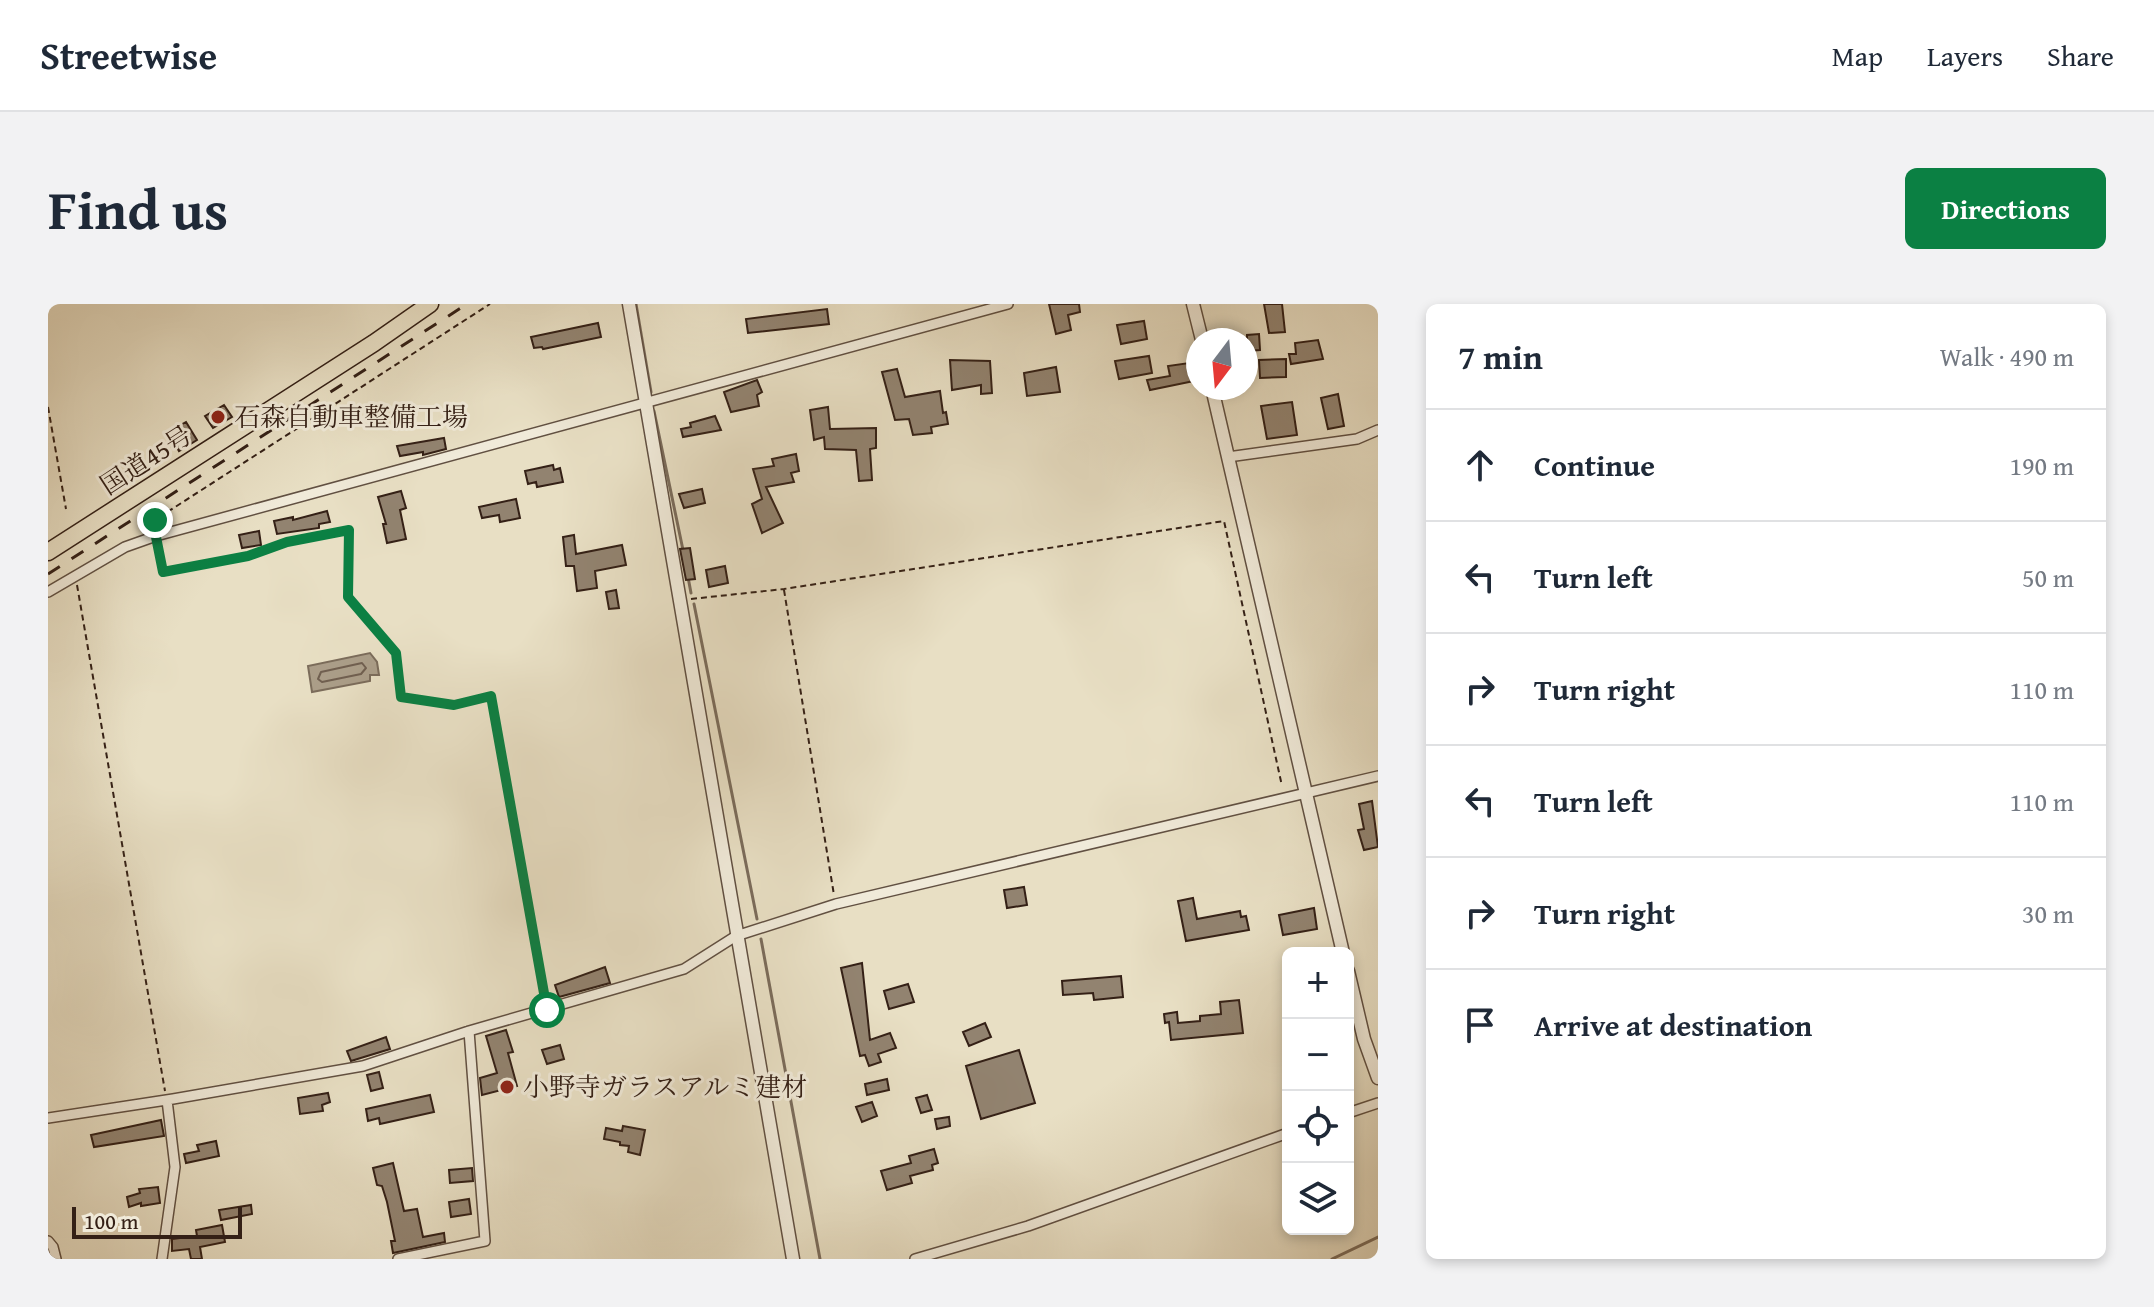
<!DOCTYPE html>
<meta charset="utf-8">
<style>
body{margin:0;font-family:"Gentium Book Plus","Noto Serif JP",serif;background:#f2f2f3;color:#1f2937}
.controls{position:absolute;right:24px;bottom:24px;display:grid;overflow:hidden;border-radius:12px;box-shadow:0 4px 12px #0003}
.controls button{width:72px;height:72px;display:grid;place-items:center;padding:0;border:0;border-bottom:2px solid #e0e1e3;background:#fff;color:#1f2937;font:40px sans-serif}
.compass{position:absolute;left:1138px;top:24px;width:72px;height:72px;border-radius:50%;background:#fff;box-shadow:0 4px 12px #0003;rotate:196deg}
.scale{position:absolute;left:24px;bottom:20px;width:170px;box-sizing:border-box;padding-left:8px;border:4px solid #342016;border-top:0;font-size:22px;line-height:28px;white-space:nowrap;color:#342016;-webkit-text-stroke:6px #f0ead9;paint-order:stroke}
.stop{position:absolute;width:24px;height:24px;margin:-18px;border:6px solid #0b8043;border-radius:50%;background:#fff}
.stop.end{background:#0b8043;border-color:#fff;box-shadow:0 2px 8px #0008}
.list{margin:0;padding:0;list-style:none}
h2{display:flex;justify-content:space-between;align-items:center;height:104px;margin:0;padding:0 32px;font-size:34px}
h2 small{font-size:26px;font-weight:400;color:#747a83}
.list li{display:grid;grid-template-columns:52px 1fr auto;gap:24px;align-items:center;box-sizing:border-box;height:112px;padding:0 32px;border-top:2px solid #e0e1e3}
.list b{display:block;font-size:30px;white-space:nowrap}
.list em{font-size:26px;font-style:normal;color:#747a83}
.icon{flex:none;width:44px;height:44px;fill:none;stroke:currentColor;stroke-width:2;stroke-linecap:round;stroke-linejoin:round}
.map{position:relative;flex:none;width:1330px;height:955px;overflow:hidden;border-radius:12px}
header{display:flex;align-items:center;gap:48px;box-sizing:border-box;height:112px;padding:0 40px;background:#fff;border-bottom:2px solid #e0e1e3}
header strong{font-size:38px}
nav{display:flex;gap:44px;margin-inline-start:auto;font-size:28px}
.intro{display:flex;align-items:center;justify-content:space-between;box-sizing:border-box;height:192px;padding:0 48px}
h1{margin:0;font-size:56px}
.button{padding:20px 36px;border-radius:12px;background:#0b8043;color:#fff;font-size:28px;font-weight:700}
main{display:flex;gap:48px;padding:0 48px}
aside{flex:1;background:#fff;border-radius:12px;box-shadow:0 4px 12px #0003}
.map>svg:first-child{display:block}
</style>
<header>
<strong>Streetwise</strong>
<nav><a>Map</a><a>Layers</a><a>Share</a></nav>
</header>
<div class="intro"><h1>Find us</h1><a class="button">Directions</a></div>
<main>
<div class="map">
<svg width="1330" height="955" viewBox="0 0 1330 955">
<rect width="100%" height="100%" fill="#e8dfc4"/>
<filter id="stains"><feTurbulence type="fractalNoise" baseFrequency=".0025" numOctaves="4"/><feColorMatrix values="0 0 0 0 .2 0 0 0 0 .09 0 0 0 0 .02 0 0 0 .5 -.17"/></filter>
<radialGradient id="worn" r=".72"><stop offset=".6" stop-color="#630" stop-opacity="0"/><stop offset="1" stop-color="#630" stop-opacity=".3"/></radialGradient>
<!-- water -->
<path fill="#ab9e89" stroke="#7b6c5b" stroke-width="2" d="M322 349 329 358 331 371H322V377L264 388 260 362Z"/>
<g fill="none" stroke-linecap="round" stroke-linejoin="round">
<!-- shore -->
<path stroke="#705f50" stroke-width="2" d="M314 359 318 364 313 370 274 378 270 375 273 368Z"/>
<!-- stream -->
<path stroke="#7b6c5b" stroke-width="3" d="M588 0 603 88
M606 107 635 246
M640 273 643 289
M646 300 709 615
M713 635 772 955
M1284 955 1330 933"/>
</g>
<!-- building -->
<path fill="#928370" stroke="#342016" stroke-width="2" d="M1001 0H1031L1032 8 1020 11 1023 26 1008 30Z
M1216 0H1234L1237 28 1221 29Z
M779 5 781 20 700 29 698 15Z
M1096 17 1099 35 1073 40 1069 21Z
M550 19 553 33 495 45 494 43 486 44 483 33Z
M1211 30 1212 46 1199 47V31Z
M1270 36 1275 55 1243 60 1241 50H1248L1247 39Z
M1101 52 1104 69 1071 75 1067 57Z
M1238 55V73L1212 74 1211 56Z
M902 56 942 57 944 89 933 90V81L904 86Z
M1141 59 1146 77 1102 86 1099 76 1122 72 1120 62Z
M1008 63 1012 88 979 92 976 69Z
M849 65 857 93 892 87 895 109 898 108 900 120 883 123 884 129 865 131 861 115 847 116 834 68Z
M709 76 714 88 709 91 711 102 683 108 676 88Z
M1290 90 1296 122 1280 125 1273 94Z
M1244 98 1249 131 1219 135 1213 102Z
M176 101 184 113 165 124 157 112Z
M780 103 782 125 828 124V144L822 145 824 176 811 177 808 146 777 145 776 133 766 136 762 106Z
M667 112 673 126 635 133 633 125 643 123 642 119Z
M138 118 149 136 131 147 120 128Z
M396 134 398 145 375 151V148L352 152 349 142Z
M748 150 751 167 743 169 746 178 718 183 735 219 714 229 704 200 714 195 705 165 726 162 724 155Z
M505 161 506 166 512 164 515 178 489 183 488 178 480 180 477 167Z
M654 185 657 199 636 204 631 190Z
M353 187 358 204 352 206 358 235 339 239 335 220H338L330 193Z
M468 195 472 214 452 218 451 211 434 214 431 203Z
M279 207 282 218 271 220V224L229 230 226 217 245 213V216Z
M211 227 213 241 194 244 191 231Z
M526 231 528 250 574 241 578 261 547 267 549 284 529 287 526 262H518L515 233Z
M642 244 647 275 638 276 632 245Z
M677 262 680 279 661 283 658 266Z
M568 286 571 304 561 305 558 288Z
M1324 497 1330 543 1316 546 1310 526 1316 525 1311 500Z
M976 583 979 601 959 604 956 586Z
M1145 594 1149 615 1192 607 1193 613 1198 612 1201 626 1138 637 1130 597Z
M1266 604 1269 625 1235 631 1231 611Z
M814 659 822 736 842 729 848 744 830 750 833 758 821 762 817 751 812 752 793 664Z
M557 663 562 679 511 693 507 681Z
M1073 672 1075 693 1046 696 1045 689 1015 691 1014 677Z
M860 680 866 698 841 705 836 687Z
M1191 696 1195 729 1123 736 1121 718 1117 719 1116 710 1129 708 1130 719 1152 717V712L1173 710 1172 698Z
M937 719 943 733 921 742 915 728Z
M458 726 465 748 460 749 469 782 434 791 432 774 449 769 438 732Z
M338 733 342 745 303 757 299 747Z
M512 741 516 755 499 760 494 746Z
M971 746 987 799 933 815 918 762Z
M331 768 335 784 323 787 319 771Z
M839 775 841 786 819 791 817 780Z
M280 789 282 798 274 801 275 807 252 810 250 794Z
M382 791 386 808 332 820 331 814 320 817 318 805Z
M879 791 884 806 873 809 868 794Z
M824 798 829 812 814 818 808 803Z
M901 813 902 822 889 825 887 815Z
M113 816 116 832 46 843 43 831Z
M575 822 597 826 592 851 580 848 581 842 572 841V838L556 835 558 824 574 827Z
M168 837 171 852 138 859 136 850 151 847 149 841Z
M886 845 890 859 884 861 885 866 862 872 864 879 839 886 833 867 863 859 861 852Z
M345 859 356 907 369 905 375 933 396 929 397 938 345 949 343 937H347L339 898 334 882 329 881 325 864Z
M424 864 425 877 402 879 401 866Z
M110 883 112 899 93 902V899L81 903 79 893 92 889 91 885Z
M421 895 423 910 403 913 401 898Z
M203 901 204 910 173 916 171 906Z
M174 921 177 938 152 943 154 955H143L141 945 124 947V935L149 932 148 926Z"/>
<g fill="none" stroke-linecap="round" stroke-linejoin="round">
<!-- minor casing -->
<g stroke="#615042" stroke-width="12">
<path id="minor" d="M1180 153 1309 135 1330 126
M0 288 77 243 108 232 960 0
M1300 809 1330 799
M0 814 125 795 315 762 421 727 636 665 688 632 788 600 1330 472
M0 937 5 943 8 955
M114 955 127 863 119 796
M350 955 437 937 421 727
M867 955 980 922 1240 829"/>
</g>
<!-- tertiary casing -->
<g stroke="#615042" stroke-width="15">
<path id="tertiary" d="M581 0 745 955
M1145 0 1154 36
M1164 84 1295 649
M1300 667 1316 735 1330 774"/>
</g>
<!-- trunk casing -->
<g stroke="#342016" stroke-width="19">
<path id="trunk" d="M0 248 326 39 382 0"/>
</g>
<!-- path -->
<path stroke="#342016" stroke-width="2" stroke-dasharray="6 4" stroke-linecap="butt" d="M0 103 18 205
M106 221 107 216 442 0
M110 242 115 268 200 252 239 238 301 226 300 293 348 349 353 393 406 401 443 392 497 696
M29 281 117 787
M736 286 786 591
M643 295 736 285 1176 217 1234 482"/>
<!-- minor -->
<use href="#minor" stroke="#f0ead9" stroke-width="9"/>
<!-- tertiary -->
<use href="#tertiary" stroke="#f0ead9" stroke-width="12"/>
<!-- trunk -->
<use href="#trunk" stroke="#e8dfc4" stroke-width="16"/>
<!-- rail -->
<path stroke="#342016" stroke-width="3" stroke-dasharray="14 14" stroke-linecap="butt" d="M0 270 419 0"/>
</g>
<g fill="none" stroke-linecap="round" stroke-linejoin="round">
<!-- route -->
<path stroke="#0b8043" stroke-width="10" d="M107 216 106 223 115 268 200 252 239 238 301 226 300 293 348 349 353 393 406 401 443 392 499 706"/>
</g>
<!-- markers -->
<g fill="#8f2418" stroke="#f0ead9" stroke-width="3">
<circle cx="170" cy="113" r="8"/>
<circle cx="459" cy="783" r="8"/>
</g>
<g text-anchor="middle" stroke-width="6" stroke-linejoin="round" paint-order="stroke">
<!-- poi labels -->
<g font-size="26" fill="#342016" stroke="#f0ead9" text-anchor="start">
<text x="186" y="122">石森自動車整備工場</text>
<text x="475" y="792">小野寺ガラスアルミ建材</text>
</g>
<!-- street labels -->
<g font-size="26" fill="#342016" stroke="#f0ead9">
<text transform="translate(98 156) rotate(-33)" y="9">国道45号</text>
</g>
</g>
<rect width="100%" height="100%" filter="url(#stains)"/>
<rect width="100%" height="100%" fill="url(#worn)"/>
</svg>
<div class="controls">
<button>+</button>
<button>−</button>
<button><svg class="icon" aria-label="locate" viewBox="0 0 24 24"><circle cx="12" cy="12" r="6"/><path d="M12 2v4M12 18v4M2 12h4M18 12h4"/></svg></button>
<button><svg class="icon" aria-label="layers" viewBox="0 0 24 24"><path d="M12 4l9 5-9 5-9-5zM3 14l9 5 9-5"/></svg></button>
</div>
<svg class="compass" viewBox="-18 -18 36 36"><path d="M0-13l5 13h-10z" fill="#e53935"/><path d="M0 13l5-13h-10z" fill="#747a83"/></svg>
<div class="scale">100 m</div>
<div class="stop" style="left:499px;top:706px"></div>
<div class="stop end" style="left:107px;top:216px"></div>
</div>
<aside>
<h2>7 min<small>Walk · 490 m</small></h2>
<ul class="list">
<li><svg class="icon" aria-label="ahead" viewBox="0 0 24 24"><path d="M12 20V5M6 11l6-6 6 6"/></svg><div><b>Continue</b></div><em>190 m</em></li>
<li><svg class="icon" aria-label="left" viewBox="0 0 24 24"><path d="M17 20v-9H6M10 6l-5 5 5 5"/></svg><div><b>Turn left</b></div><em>50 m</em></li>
<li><svg class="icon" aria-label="right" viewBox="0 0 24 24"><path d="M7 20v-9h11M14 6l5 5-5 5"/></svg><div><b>Turn right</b></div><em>110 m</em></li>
<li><svg class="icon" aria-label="left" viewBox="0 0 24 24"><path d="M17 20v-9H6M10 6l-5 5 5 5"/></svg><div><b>Turn left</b></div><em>110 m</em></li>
<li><svg class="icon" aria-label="right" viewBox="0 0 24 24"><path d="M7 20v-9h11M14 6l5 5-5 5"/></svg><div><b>Turn right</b></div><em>30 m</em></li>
<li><svg class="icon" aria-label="arrive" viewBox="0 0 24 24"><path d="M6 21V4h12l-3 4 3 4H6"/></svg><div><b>Arrive at destination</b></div></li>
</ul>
</aside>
</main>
